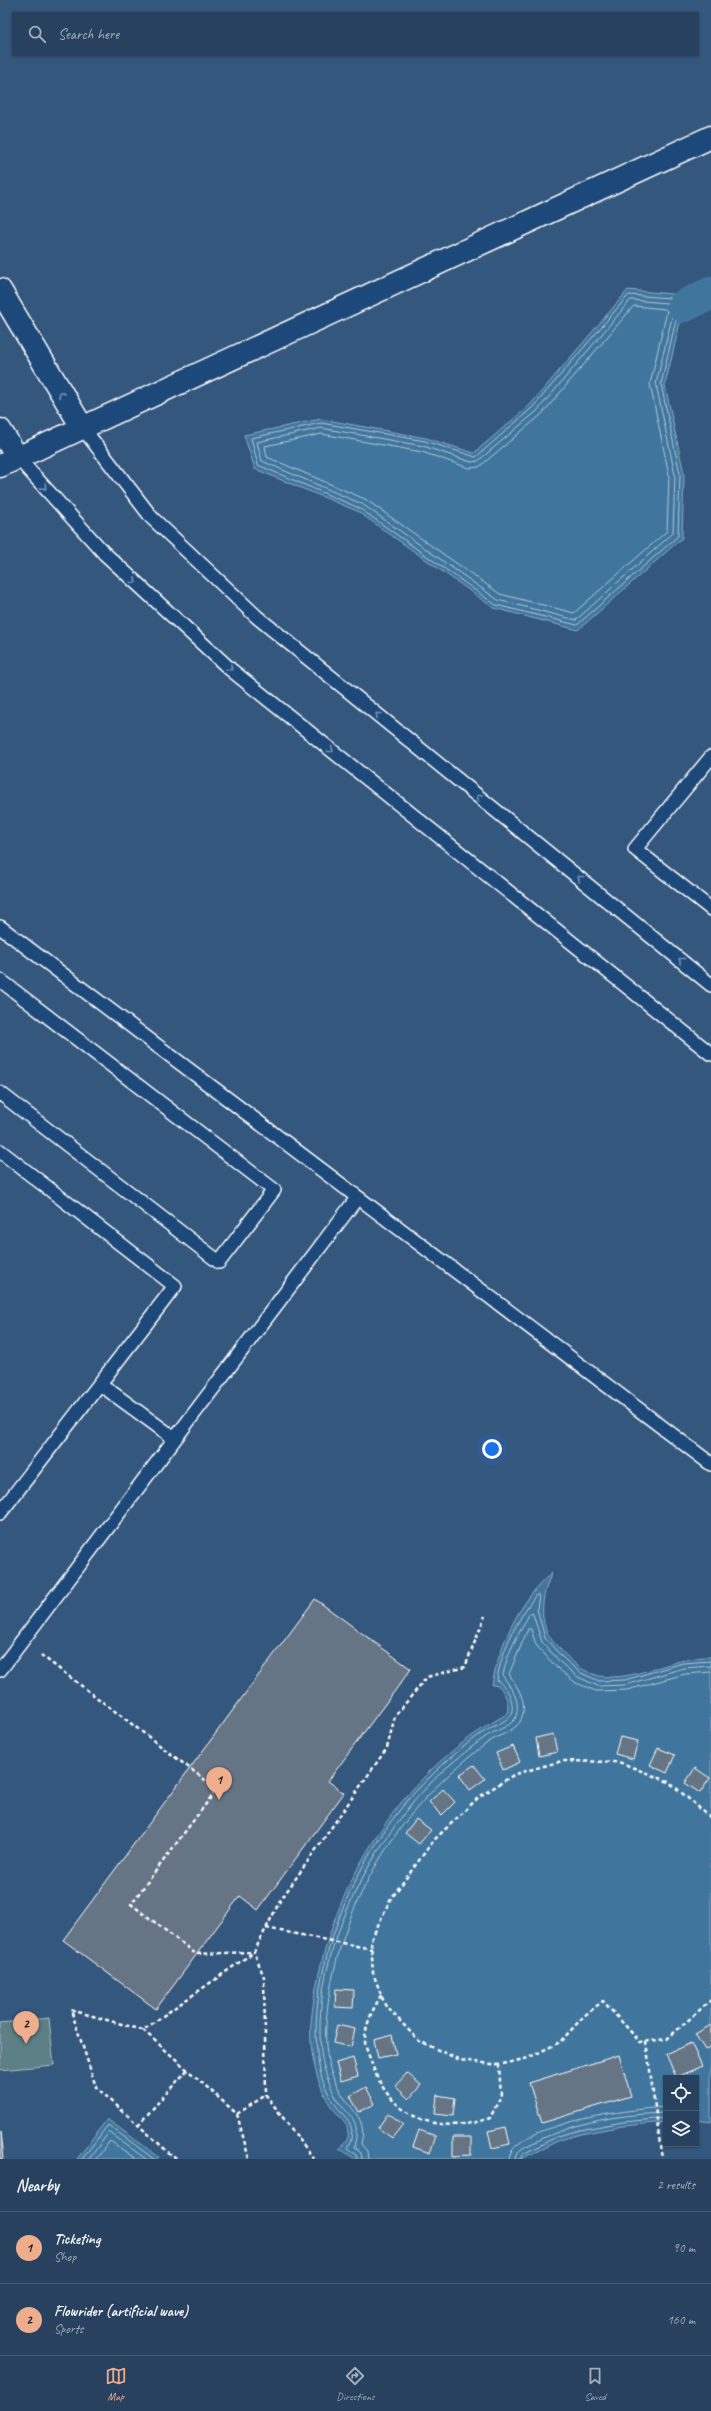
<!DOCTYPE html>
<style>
body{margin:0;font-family:Caveat,sans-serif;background:#2f4864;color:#f1f3f6}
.controls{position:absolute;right:12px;bottom:12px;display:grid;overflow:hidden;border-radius:0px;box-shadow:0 1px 3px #0004}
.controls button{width:36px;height:36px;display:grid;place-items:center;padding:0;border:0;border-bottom:1px solid #435a73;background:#27415e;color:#f1f3f6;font:20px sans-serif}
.you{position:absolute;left:492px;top:1449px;width:14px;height:14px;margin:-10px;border:3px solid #fff;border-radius:50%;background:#1a73e8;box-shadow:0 0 0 6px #1a73e833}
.badge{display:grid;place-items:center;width:26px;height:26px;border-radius:50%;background:#eead8d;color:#111;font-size:13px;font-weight:700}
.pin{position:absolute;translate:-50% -33px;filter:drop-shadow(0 1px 2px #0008)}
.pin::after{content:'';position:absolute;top:21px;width:14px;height:12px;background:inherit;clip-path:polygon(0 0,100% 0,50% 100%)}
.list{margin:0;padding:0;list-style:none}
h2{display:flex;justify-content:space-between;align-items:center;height:52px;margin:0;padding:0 16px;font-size:17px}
h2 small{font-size:13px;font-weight:400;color:#a4afbc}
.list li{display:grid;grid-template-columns:26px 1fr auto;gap:12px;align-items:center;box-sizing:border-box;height:72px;padding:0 16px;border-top:1px solid #435a73}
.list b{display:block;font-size:15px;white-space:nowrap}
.list p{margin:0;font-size:13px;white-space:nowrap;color:#a4afbc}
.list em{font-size:13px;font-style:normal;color:#a4afbc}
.icon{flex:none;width:22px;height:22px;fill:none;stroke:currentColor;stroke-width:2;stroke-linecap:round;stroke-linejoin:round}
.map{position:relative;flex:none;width:711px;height:2159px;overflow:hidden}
.search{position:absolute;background:#27415e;box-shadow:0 1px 3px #0004;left:12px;right:12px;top:12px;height:44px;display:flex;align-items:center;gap:10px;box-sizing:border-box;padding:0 14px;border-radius:0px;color:#a4afbc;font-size:15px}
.sheet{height:196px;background:#27415e}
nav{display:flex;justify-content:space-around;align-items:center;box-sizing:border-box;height:56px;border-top:1px solid #435a73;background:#27415e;font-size:11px;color:#a4afbc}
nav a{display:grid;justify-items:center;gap:2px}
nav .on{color:#eead8d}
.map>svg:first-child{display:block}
</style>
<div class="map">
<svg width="711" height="2159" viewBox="0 0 711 2159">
<rect width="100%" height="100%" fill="#34577d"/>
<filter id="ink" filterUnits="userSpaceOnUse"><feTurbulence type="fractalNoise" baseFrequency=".025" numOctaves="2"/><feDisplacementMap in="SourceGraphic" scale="8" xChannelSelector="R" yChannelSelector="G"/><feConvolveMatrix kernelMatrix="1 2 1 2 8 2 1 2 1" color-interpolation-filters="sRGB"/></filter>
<g filter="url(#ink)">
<!-- green -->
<path fill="#5c8086" stroke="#aec0c2" d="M49 2018 54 2065 0 2070V2023Z"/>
<!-- water -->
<path fill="#40769d" stroke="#8cadc4" d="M628 290 672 294 684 306 665 385 684 474 682 538 578 630 494 608 357 511 255 469 244 435 321 419 426 438 474 453 530 405Z
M552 1573C541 1596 537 1624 555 1644 564 1653 573 1664 584 1670 621 1692 671 1655 711 1657V2122L696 2120V2078H666V2122L623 2126 581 2134 560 2140 521 2159H355L339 2148C344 2144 349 2140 348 2133 348 2120 335 2114 329 2103 315 2079 309 2049 311 2022 324 1896 395 1775 507 1714 510 1703 506 1695 499 1686L492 1685C499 1645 520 1599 552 1573Z
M107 2119 159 2157 157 2159H77Z"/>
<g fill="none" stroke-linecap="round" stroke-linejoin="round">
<!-- shore -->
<path stroke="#b3c8d8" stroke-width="1" d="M629 295 670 298 679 307 661 384 680 474 678 536 577 625 496 605 359 508 258 465 251 438 321 423 425 441 476 457 533 407Z
M631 300 667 303 674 309 656 384 675 475 673 533 576 620 498 600 362 504 262 461 257 442 321 428 423 446 471 462 478 461 537 411Z
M634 306 665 309 667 311 650 384 669 475 667 531 574 613 500 594 365 499 267 457 265 446 322 434 422 452 469 468 479 467 541 415Z
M82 2159 108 2125 154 2159
M89 2159 109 2132 146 2159
M96 2159 110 2141 136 2159
M357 2159 356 2155 347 2148C360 2124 344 2119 333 2101 327 2092 322 2081 320 2071 300 1976 360 1842 429 1778 445 1762 463 1746 482 1733 491 1727 503 1723 511 1716 515 1702 509 1689 497 1680 501 1651 518 1618 536 1595H539L537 1609 545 1638 564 1659 581 1673 599 1681 625 1680 683 1663 711 1661
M362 2159 361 2153 354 2147C361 2118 351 2120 337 2099 333 2093 330 2084 327 2077 321 2063 320 2045 320 2029 319 1938 380 1828 446 1768 458 1758 471 1747 484 1738 493 1731 508 1728 515 1719 522 1701 512 1690 503 1676 506 1654 519 1633 530 1613L533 1614 542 1642 561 1663 578 1677 598 1686 625 1685 684 1668 711 1666
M368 2159 367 2151 361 2144C367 2120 355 2114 343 2096 339 2090 335 2081 332 2075 326 2059 325 2040 326 2024 333 1928 381 1835 452 1772 463 1762 475 1752 487 1743 497 1736 513 1732 520 1722 529 1703 519 1690 509 1674L528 1629H531L536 1645 556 1667 576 1683 596 1691 627 1690 685 1674 711 1672
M509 2159C510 2124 638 2108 666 2107
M515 2159C516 2149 527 2146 535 2142 575 2122 621 2114 666 2113
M520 2159 523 2154 558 2136 580 2130 623 2122 666 2118"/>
<!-- canal -->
<path stroke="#40769d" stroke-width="33" d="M684 306 711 293"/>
</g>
<!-- building -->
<path fill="#667485" stroke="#fff" d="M315 1599 411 1669 328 1781 344 1793 258 1910 240 1896 156 2009 63 1940Z
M553 1734 557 1752 539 1756 536 1738Z
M620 1737 638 1741 633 1759 615 1754Z
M513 1746 520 1762 503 1770 496 1753Z
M658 1748 675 1755 667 1773 650 1765Z
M474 1765 485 1779 470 1790 459 1775Z
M695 1768 710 1778 700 1793 685 1783Z
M443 1789 455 1802 442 1815 429 1802Z
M416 1819 431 1830 419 1844 405 1833Z
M336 1989 354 1990 353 2008 335 2007Z
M337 2025 355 2029 351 2047 333 2043Z
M711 2025V2046L705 2050 695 2034Z
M392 2035 396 2054 378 2058 374 2040Z
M691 2043 702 2066 676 2077 666 2054Z
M619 2055 631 2096 542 2123 529 2083Z
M353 2058 358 2076 341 2081 336 2063Z
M407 2073 421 2085 409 2099 395 2086Z
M366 2087 375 2104 359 2112 350 2096Z
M437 2095 455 2098 453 2116 435 2114Z
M388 2113 403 2124 392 2138 378 2128Z
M506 2127 510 2144 492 2148 488 2131Z
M419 2130 436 2136 430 2153 413 2147Z
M0 2132 3 2158 0 2159Z
M453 2137H471V2155L453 2156Z"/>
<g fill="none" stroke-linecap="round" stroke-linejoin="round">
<!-- service casing -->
<g stroke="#fff" stroke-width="16">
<path id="service" d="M82 427 152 518 257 617 711 985
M18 458 104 553 230 669 711 1054
M711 757 635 849 711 909
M0 927 711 1464
M0 980 274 1190 219 1262 0 1093
M0 1151 175 1286 0 1513
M100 1384 174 1438
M0 1670 357 1198"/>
</g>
<!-- minor casing -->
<g stroke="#fff" stroke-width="25">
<path id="minor" d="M0 290 82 427
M0 430 18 458
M0 466 711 137"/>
</g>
<!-- path -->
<path stroke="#fff" stroke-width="2.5" stroke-dasharray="4 3" stroke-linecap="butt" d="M41 1655 217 1789 131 1904 196 1954 254 1952
M711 1818 669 1782 619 1762 562 1761 515 1774 479 1797 434 1840 390 1900 371 1940 373 1973 385 2005 419 2041 460 2060 499 2065 528 2058 560 2042 584 2016 603 2001 640 2042 667 2039 711 2000
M266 1928 372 1949
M381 1995C373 2010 365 2024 365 2041 365 2048 370 2057 372 2064 390 2118 438 2136 490 2118L501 2096 499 2065
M143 2030 237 2114 249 2159
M646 2041 662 2159
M237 2114 266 2095
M138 2125 188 2069
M176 2159 96 2087 71 2010 143 2030 254 1952
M314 2159 266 2095 264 1977 254 1952 280 1901 387 1748 395 1716 427 1677 465 1667 485 1616"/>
<!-- service -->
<use href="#service" stroke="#1f4a7a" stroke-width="13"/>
<!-- minor -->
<use href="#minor" stroke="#1f4a7a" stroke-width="22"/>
</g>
<!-- one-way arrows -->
<defs><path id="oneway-chevron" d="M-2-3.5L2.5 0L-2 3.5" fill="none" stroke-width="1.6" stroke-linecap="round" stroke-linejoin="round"/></defs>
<g stroke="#7992af">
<use href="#oneway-chevron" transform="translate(61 394) rotate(-121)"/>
<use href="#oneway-chevron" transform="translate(44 487) rotate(48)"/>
<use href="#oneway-chevron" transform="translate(134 581) rotate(43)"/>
<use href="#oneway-chevron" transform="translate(230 668) rotate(41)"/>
<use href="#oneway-chevron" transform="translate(378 715) rotate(-141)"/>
<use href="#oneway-chevron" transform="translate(331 750) rotate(39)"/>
<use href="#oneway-chevron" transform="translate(479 797) rotate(-141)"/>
<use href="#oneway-chevron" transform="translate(580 878) rotate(-141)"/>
<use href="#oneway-chevron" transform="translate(681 960) rotate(-141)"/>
</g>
</g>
</svg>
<div class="controls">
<button><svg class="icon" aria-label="locate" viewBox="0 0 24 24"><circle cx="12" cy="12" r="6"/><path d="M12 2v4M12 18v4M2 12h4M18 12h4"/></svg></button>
<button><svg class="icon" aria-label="layers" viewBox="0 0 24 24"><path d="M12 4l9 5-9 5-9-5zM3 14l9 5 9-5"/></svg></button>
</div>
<div class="you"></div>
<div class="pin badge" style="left:219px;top:1800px">1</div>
<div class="pin badge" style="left:26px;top:2044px">2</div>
<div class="search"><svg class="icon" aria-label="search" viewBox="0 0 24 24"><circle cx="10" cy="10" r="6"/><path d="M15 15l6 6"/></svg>Search here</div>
</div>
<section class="sheet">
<h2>Nearby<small>2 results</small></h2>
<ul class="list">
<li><span class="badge">1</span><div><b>Ticketing</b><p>Shop</p></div><em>90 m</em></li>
<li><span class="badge">2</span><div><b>Flowrider (artificial wave)</b><p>Sports</p></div><em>160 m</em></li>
</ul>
</section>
<nav>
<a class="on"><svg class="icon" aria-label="map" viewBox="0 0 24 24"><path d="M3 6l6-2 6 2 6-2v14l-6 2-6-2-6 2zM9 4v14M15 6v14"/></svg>Map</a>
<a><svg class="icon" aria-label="directions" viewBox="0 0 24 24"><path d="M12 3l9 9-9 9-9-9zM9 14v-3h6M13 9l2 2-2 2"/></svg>Directions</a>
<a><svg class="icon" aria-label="saved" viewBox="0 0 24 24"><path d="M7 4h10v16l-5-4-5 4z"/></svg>Saved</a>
</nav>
